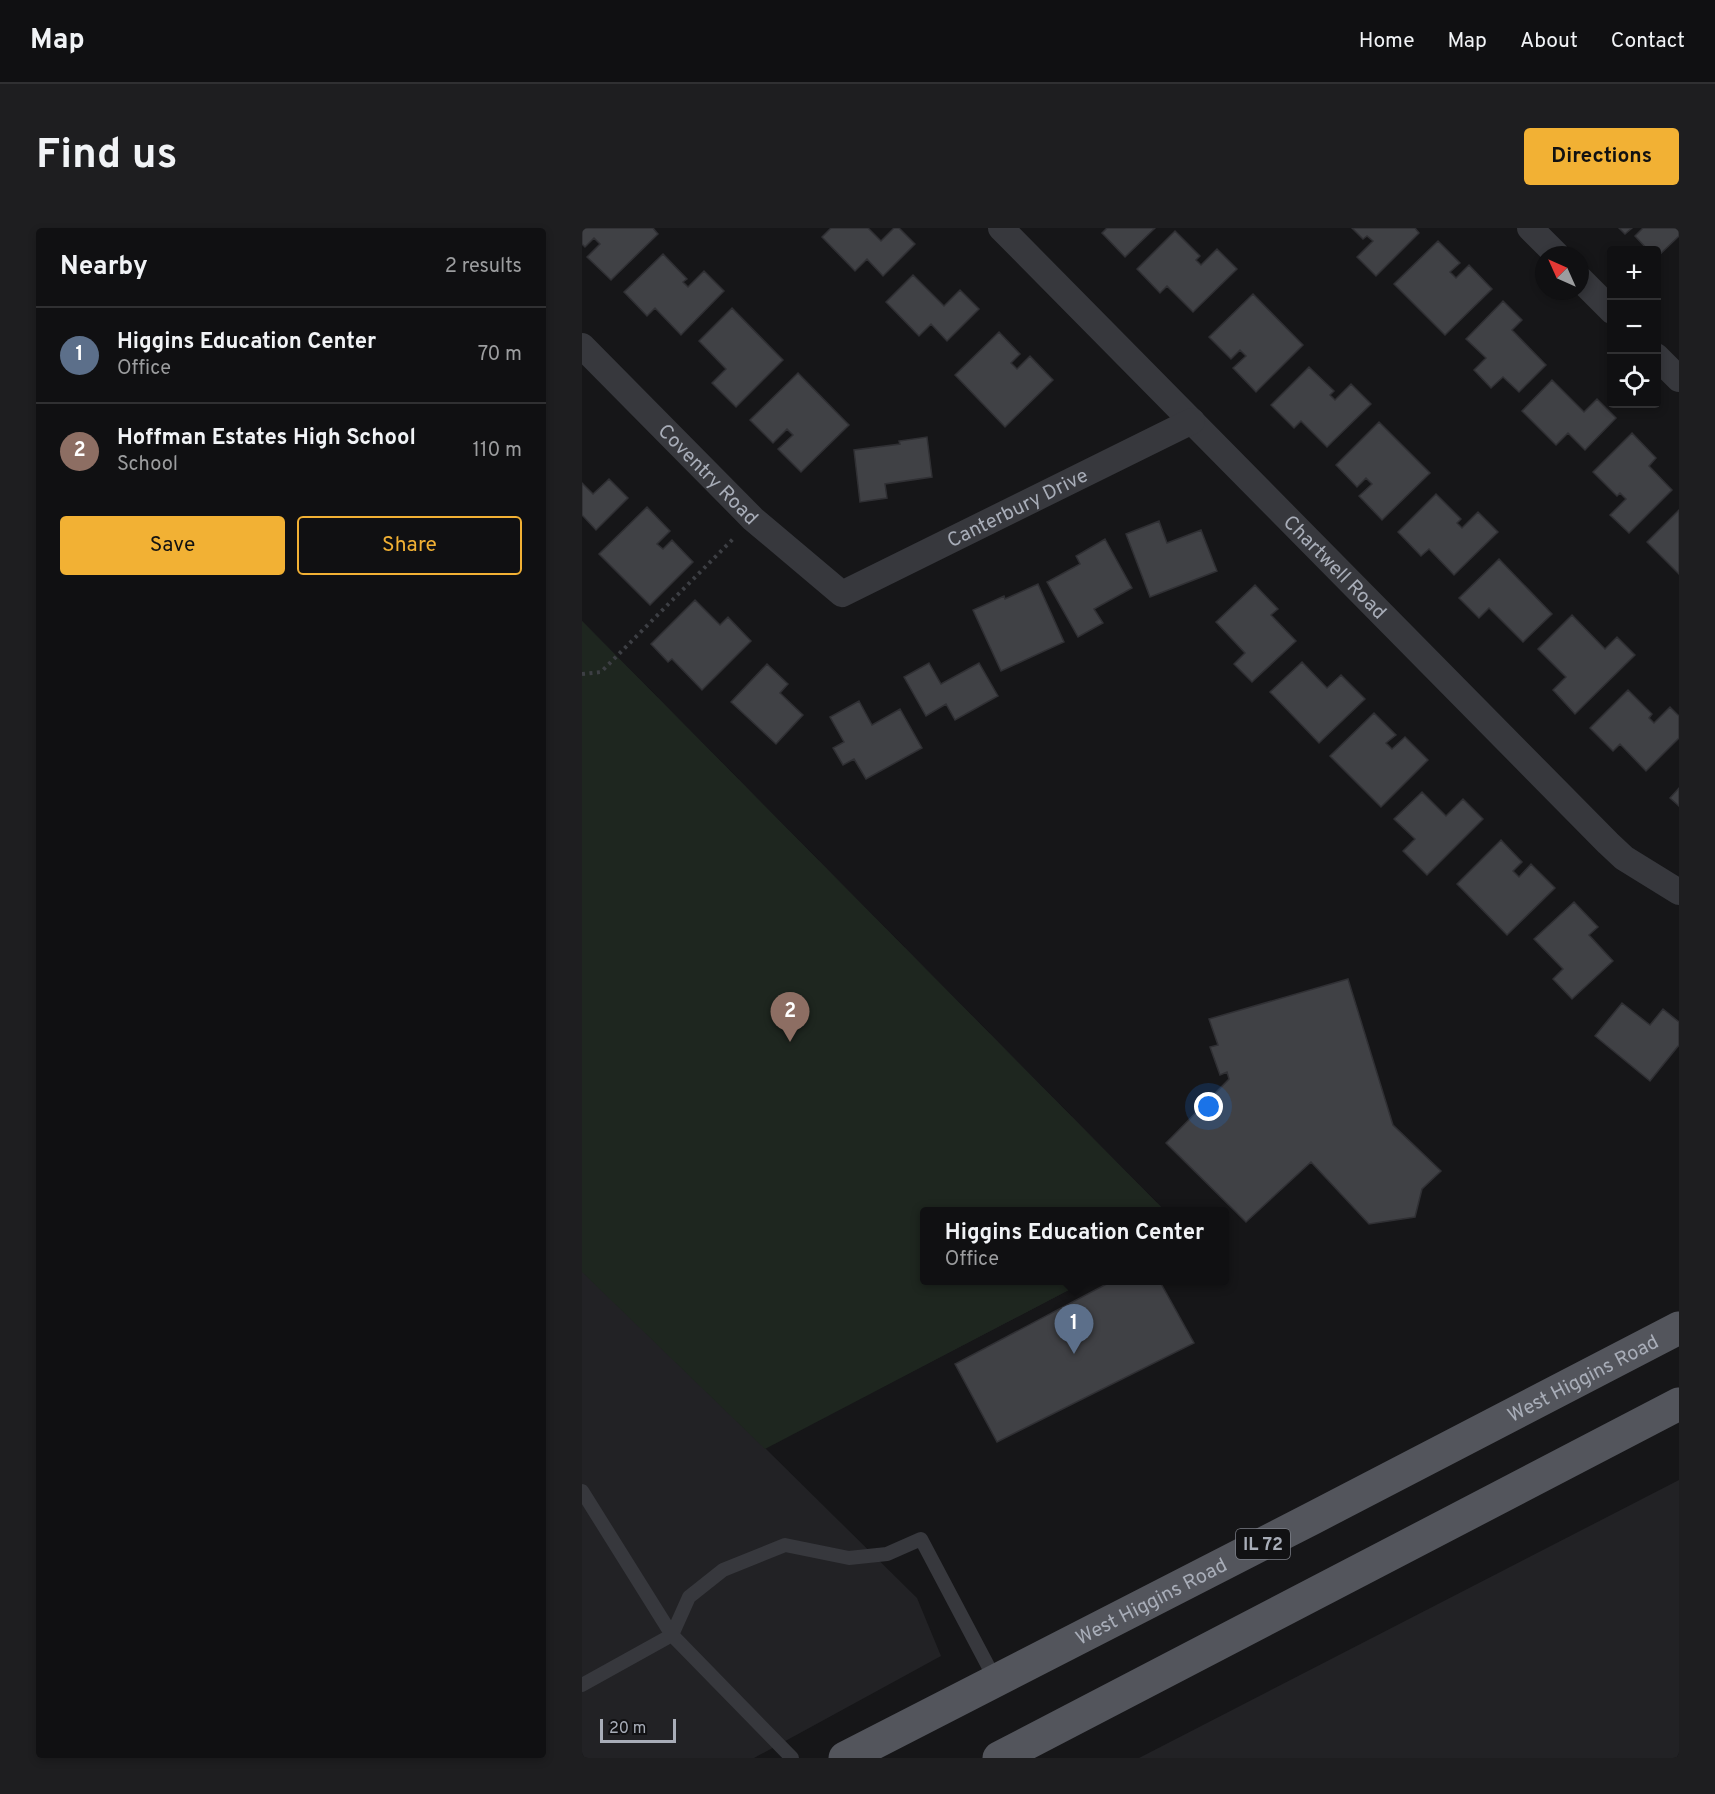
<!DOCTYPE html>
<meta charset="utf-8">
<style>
body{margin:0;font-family:Overpass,sans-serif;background:#1e1e20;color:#f1f3f6}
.controls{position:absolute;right:18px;top:18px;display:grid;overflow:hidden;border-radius:6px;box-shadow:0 3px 9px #0003}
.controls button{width:54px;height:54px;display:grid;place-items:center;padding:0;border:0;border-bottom:2px solid #303032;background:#101012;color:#f1f3f6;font:30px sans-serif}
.compass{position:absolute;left:953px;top:18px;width:54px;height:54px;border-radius:50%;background:#101012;box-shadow:0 3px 9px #0003;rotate:315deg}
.scale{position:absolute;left:18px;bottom:15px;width:76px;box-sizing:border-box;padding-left:6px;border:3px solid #a8adb8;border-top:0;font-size:16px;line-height:21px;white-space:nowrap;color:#a8adb8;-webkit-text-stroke:4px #111113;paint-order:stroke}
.you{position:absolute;left:627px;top:879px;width:21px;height:21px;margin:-15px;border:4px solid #fff;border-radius:50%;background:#1a73e8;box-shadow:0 0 0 9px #1a73e833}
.badge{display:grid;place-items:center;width:39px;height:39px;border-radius:50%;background:#f2b134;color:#fff;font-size:20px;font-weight:700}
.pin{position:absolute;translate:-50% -50px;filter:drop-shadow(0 2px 3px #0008)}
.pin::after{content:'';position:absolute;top:32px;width:21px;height:18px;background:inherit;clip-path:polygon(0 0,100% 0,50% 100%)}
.popup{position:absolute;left:338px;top:979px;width:309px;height:78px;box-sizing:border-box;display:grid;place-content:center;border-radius:6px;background:#101012;filter:drop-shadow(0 2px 4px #0005);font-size:20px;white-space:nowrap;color:#9c9d9f}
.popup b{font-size:22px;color:#f1f3f6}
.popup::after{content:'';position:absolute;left:50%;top:100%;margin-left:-12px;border:12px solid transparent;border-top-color:#101012}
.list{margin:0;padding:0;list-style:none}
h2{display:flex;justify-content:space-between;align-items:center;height:78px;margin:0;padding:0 24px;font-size:26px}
h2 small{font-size:20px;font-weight:400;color:#9c9d9f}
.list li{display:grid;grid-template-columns:39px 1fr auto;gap:18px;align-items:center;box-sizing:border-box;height:96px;padding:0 24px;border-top:2px solid #303032}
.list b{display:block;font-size:22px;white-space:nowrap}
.list p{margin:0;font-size:20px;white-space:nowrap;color:#9c9d9f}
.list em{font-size:20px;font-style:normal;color:#9c9d9f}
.actions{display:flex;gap:12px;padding:18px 24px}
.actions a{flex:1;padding:14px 0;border:2px solid #f2b134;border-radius:6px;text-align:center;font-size:21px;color:#f2b134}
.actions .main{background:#f2b134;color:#111}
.icon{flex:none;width:33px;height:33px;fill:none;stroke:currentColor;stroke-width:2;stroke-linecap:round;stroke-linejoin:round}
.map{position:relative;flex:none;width:1097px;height:1530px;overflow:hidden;border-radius:6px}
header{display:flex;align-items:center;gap:36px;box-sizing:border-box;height:84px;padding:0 30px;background:#101012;border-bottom:2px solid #303032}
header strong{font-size:28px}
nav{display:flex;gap:33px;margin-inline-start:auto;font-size:21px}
.intro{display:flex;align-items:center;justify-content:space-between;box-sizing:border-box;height:144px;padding:0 36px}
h1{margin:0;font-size:42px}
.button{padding:15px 27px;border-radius:6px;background:#f2b134;color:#111;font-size:21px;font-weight:700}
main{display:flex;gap:36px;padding:0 36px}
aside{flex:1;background:#101012;border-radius:6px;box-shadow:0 3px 9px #0003}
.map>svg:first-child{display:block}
</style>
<header>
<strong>Map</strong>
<nav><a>Home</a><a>Map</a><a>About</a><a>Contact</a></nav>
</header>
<div class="intro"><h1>Find us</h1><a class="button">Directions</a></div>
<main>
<aside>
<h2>Nearby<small>2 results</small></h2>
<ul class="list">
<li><span class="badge" style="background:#5c6f8a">1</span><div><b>Higgins Education Center</b><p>Office</p></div><em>70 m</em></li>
<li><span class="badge" style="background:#8d6e63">2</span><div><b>Hoffman Estates High School</b><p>School</p></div><em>110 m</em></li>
</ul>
<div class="actions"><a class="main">Save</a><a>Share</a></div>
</aside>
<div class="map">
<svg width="1097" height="1530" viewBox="0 0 1097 1530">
<rect width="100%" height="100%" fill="#161618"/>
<!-- built -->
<path fill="#222225" d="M0 393 583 983 342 984V1052L504 1053 183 1220 335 1370 359 1428 172 1530H0Z
M1097 1252V1530H557Z"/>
<!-- green -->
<path fill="#1e261f" d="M0 393 583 983 342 984V1052L504 1053 183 1221 0 1044Z"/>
<!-- building -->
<path fill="#404145" stroke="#303034" stroke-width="1.5" d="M0 0H71L76 6 29 52 5 29 18 16 12 10 3 19 0 16Z
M249 0H286L299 13 312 0H317L333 16 301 48 285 31 273 43 240 9Z
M525 0H573L543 29 520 5Z
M770 0H833L837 5 794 48 775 29 791 13 785 8 781 11Z
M1037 0H1050L1043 6Z
M1061 0H1097V8L1074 30V22H1066L1053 8Z
M593 3 618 28 614 32 619 37 635 21 655 41 611 84 585 58 578 65 555 41Z
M856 13 878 35 868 44 874 50 887 37 910 61 863 107 812 56Z
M81 26 105 51 101 54 106 59 122 43 142 63 99 107 73 80 65 88 42 64Z
M331 47 362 78 378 62 397 81 365 113 349 96 337 108 304 74Z
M671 66 721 117 674 164 651 140 664 128 658 122 649 131 627 109Z
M921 73 940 92 930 102 964 137 937 164 921 149 909 160 892 142 904 130 884 111Z
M150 80 201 132 154 179 130 155 144 141 117 113Z
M417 104 438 126 429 135 435 141 448 128 471 152 423 199 373 147Z
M727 139 752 163 748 167 753 172 769 156 789 176 745 219 719 193 712 200 689 177Z
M216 145 267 197 219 244 196 221 211 207 205 201 191 215 168 192Z
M970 152 1002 184 1015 171 1034 190 1003 222 986 205 974 217 940 183Z
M797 194 848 245 800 292 777 268 790 256 784 250 775 259 754 237Z
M1050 205 1074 230 1067 238 1090 262 1047 305 1028 287 1044 271 1038 265 1035 268 1011 244Z
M345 209 350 249 303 256 305 270 278 274 272 222 318 216 317 213Z
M27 251 46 270 14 302 0 287V255L11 266Z
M854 266 879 291 875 295 880 300 896 284 916 304 872 347 847 321 839 328 816 304Z
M65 279 88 303 75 316 81 321 90 312 111 334 68 377 17 326Z
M1097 282V346L1065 314Z
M577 293 585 315 619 302 635 343 568 369 544 306Z
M523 311 550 360 512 381 521 395 496 409 465 354 498 336 494 328Z
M917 331 970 386 941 414 907 380 897 390 877 370Z
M456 356 482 414 419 443 391 382 422 368 423 371Z
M673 357 696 381 689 387 714 413 670 454 652 436 663 425 634 394Z
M113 372 138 397 146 389 169 413 120 462 90 431 86 434 69 416Z
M990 387 1023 421 1035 409 1053 427 993 486 971 462 984 449 956 421Z
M720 434 745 460 759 447 783 471 737 515 688 464Z
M347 435 359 456 397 435 416 468 373 492 364 476 344 488 322 449Z
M185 436 206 456 198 465 221 487 194 516 149 474Z
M1046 462 1070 486 1067 490 1072 495 1088 479 1097 488V510L1064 543 1038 516 1031 523 1008 500Z
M277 473 290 497 318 481 340 520 284 551 272 531 261 537 251 520 262 514 248 489Z
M792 485 814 507 804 515 810 521 823 509 846 532 799 579 748 528Z
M1097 560V578L1088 570Z
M840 564 864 588 881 571 901 591 845 647 821 623 833 611 812 591Z
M919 612 940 634 931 643 937 649 949 636 973 660 925 707 875 656Z
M992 674 1016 699 1007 707 1031 733 990 771 971 751 981 741 952 711Z
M766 751 811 897 859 943 840 961 833 989 787 996 729 934 664 994 584 915 647 851 645 844 638 847 628 819 636 817 627 791Z
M1040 775 1068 797 1081 781 1097 794V817L1068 853 1013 808Z
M532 1052H577L612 1115 415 1214 373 1136Z"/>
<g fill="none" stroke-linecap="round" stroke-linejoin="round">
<!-- path -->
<path stroke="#3d3f44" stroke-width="4" stroke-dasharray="3 4.5" stroke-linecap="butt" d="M0 446 19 444 153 309"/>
<!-- service -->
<path stroke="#37383d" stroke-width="14" d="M0 1263 90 1407 210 1530
M0 1457 90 1407 107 1369 141 1342 203 1317 267 1330 305 1326 339 1311 414 1453"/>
<!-- minor -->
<g stroke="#37383d" stroke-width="26">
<path id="s1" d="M419 0 1026 615 1042 630 1097 664"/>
<path d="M948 0 975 27"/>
<path d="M998 51 1030 83"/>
<path id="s2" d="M0 118 171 291 260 366 610 193"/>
<path d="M1074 128 1097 151"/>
</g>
<!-- primary -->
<g stroke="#53555c" stroke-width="33">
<path id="s3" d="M263 1530 731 1290 1097 1100"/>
<path d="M417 1530 1097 1176"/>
</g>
</g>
<g text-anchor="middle" stroke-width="5" stroke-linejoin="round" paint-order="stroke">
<!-- shield labels -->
<rect fill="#111113" stroke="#7b7e86" stroke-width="1.5" x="654" y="1301" width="54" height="30" rx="4.5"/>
<g font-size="18" font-weight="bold" fill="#a8adb8">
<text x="681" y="1322">IL 72</text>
</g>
<!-- street labels -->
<g font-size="20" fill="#a8adb8" stroke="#111113">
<text dy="7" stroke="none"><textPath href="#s2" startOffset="180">Coventry Road</textPath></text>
<text dy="7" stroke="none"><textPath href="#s2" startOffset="555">Canterbury Drive</textPath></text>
<text dy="7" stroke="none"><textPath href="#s1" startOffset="476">Chartwell Road</textPath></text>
<text dy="7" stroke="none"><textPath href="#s3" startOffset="830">West Higgins Road</textPath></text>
<text dy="7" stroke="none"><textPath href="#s3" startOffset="344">West Higgins Road</textPath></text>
</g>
</g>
</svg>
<div class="controls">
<button>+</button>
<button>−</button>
<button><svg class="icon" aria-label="locate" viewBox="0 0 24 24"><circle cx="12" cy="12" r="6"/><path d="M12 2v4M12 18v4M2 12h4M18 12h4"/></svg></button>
</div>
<svg class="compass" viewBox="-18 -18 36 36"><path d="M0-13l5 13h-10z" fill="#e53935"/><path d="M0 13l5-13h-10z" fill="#9c9d9f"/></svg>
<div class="scale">20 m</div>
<div class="you"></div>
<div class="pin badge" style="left:492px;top:1126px;background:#5c6f8a">1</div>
<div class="popup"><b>Higgins Education Center</b>Office</div>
<div class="pin badge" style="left:208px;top:814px;background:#8d6e63">2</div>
</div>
</main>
